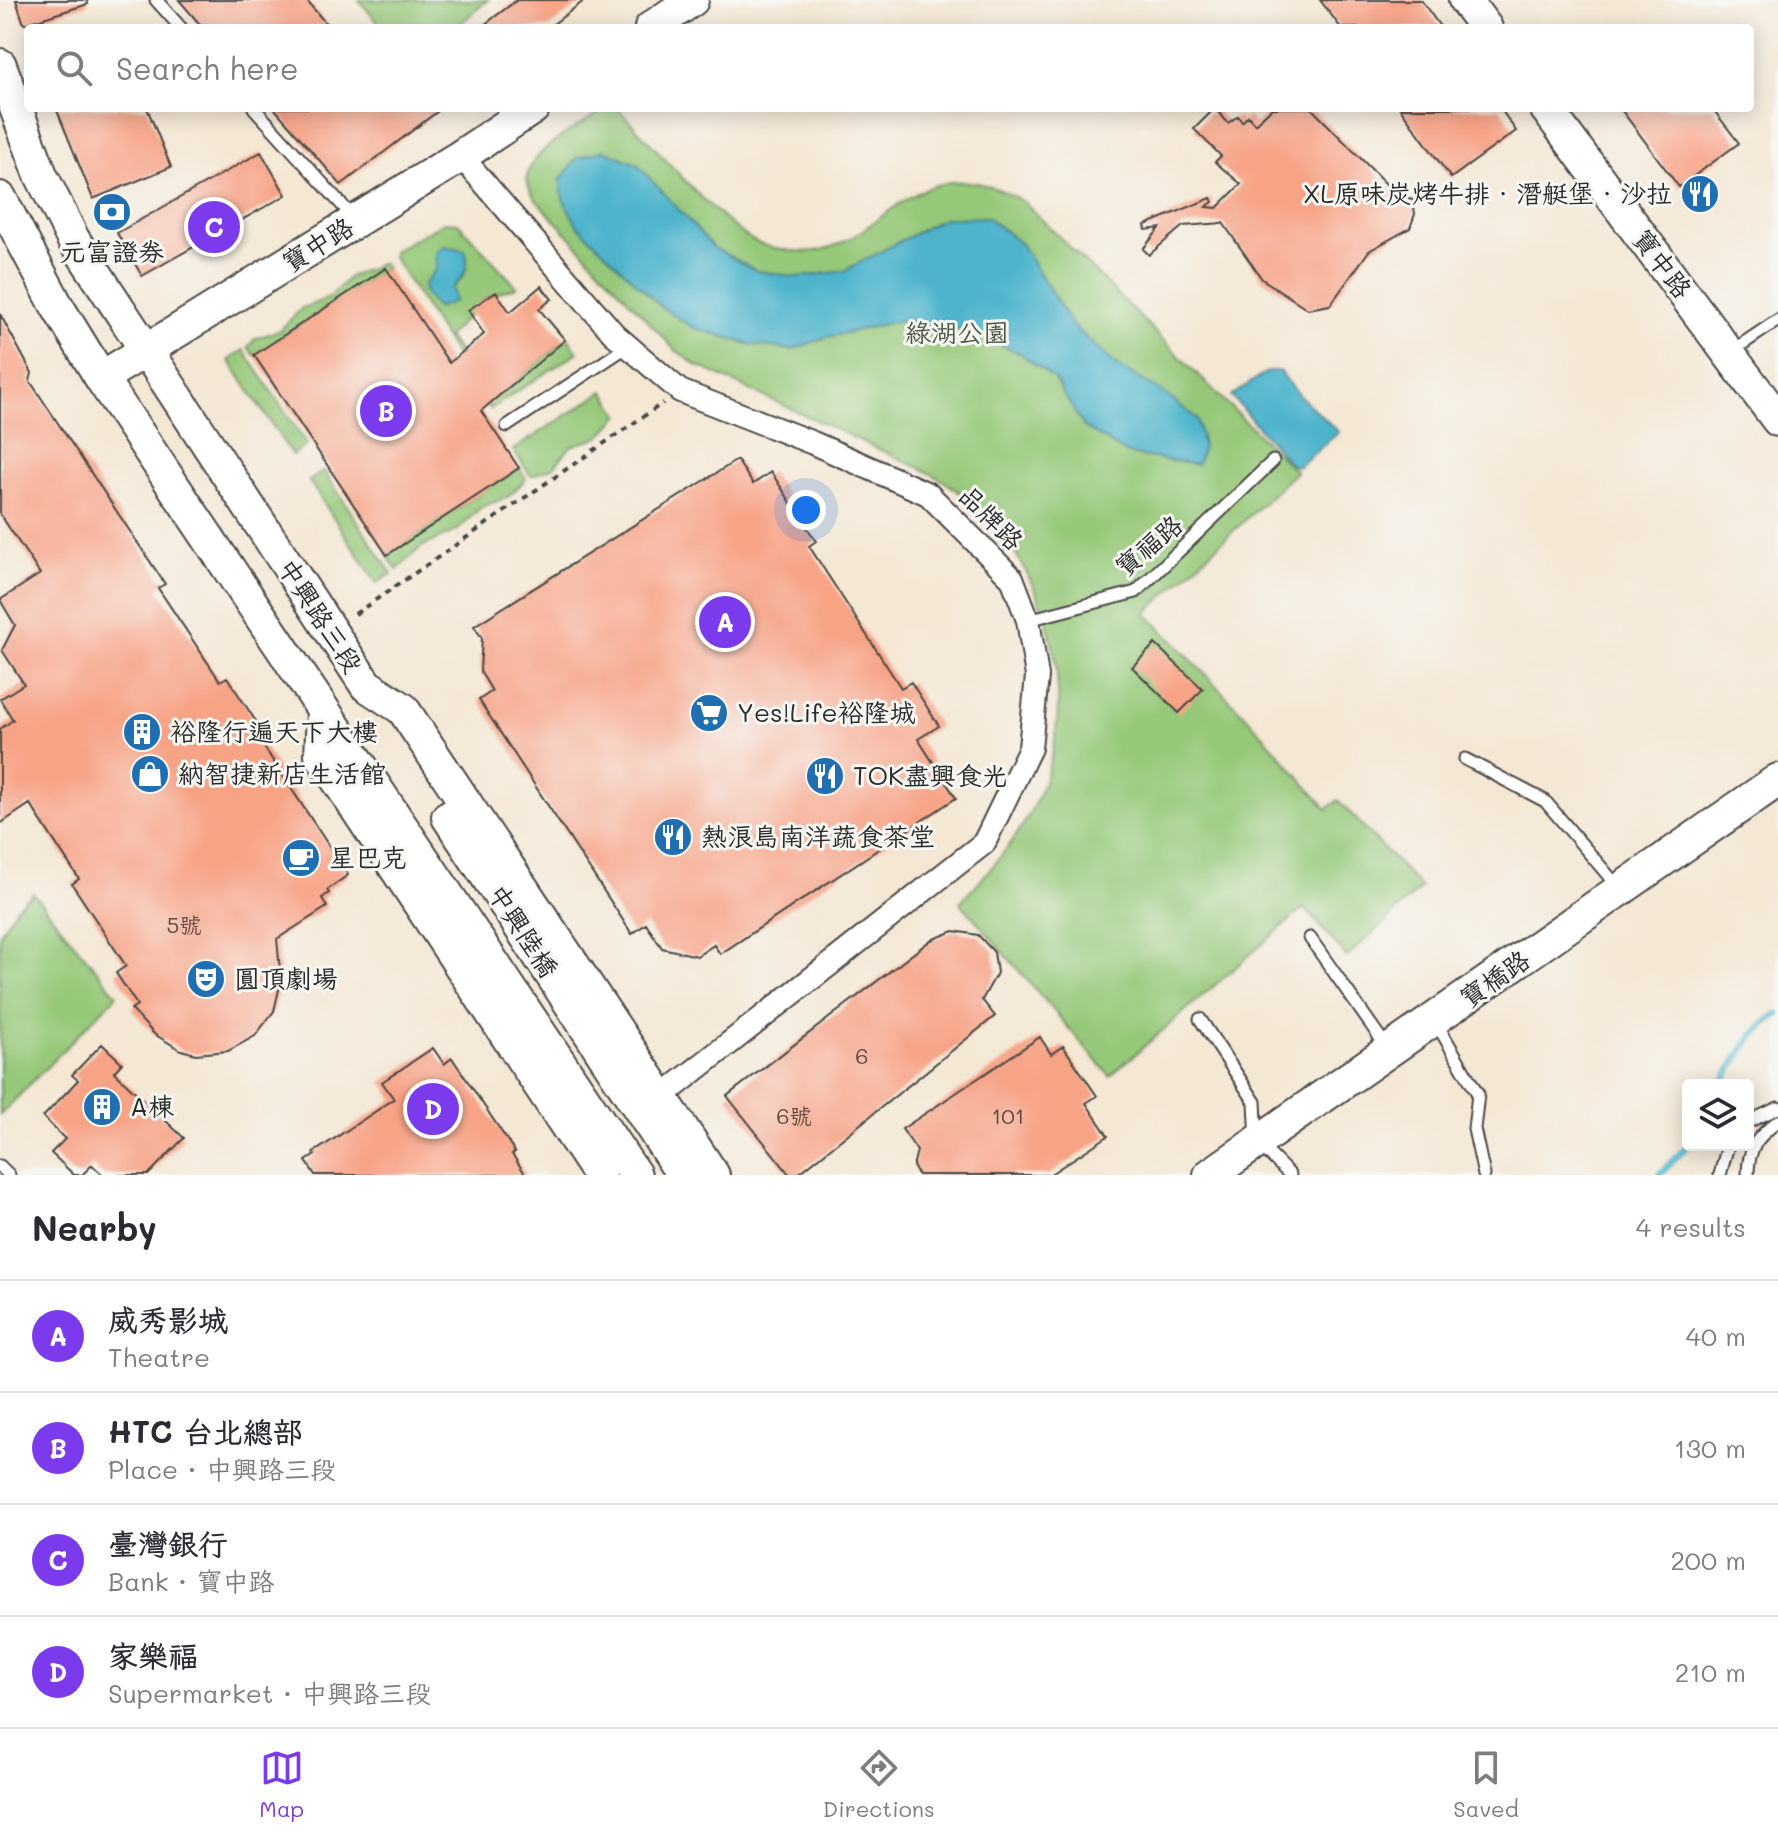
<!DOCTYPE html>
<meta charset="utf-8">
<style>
body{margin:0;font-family:Mali,"LXGW WenKai TC",sans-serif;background:#f2f2f3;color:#2b2b33}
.controls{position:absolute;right:24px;bottom:24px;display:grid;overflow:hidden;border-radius:8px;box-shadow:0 4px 20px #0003}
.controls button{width:72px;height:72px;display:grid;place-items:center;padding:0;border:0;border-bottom:2px solid #e1e1e2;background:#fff;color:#2b2b33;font:40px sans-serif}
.you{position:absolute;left:806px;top:510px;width:28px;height:28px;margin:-20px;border:6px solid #fff;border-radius:50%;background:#1a73e8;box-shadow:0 0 0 12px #1a73e833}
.badge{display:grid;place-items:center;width:52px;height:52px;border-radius:50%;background:#7c3aed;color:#fff;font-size:26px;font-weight:700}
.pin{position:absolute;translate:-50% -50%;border:4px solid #fff;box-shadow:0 2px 8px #0006}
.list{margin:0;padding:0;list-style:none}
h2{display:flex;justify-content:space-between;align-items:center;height:104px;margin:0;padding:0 32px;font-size:34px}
h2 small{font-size:26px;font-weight:400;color:#7c7c81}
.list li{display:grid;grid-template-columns:52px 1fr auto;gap:24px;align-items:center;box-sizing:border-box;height:112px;padding:0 32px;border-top:2px solid #e1e1e2}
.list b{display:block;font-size:30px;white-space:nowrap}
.list p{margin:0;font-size:26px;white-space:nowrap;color:#7c7c81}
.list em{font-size:26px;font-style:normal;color:#7c7c81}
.icon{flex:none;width:44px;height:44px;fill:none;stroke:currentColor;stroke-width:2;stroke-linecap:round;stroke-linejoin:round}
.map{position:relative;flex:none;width:1778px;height:1175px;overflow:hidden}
.search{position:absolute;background:#fff;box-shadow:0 4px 20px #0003;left:24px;right:24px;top:24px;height:88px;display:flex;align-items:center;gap:20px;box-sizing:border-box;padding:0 28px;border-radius:8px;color:#7c7c81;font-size:30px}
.sheet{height:552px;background:#fff}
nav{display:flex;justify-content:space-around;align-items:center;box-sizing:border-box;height:112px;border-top:2px solid #e1e1e2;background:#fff;font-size:22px;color:#7c7c81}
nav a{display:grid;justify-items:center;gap:4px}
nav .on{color:#7c3aed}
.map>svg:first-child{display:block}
</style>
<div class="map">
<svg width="1778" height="1175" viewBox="0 0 1778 1175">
<rect width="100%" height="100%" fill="#f6f6f2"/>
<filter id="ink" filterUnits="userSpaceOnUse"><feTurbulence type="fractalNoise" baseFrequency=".0125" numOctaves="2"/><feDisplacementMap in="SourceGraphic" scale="16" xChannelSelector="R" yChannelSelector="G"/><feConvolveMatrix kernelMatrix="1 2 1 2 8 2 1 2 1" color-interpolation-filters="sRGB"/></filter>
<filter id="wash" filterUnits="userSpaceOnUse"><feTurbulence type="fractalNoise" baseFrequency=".006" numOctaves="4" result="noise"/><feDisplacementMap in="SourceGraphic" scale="32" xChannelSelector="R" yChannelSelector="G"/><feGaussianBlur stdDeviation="1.8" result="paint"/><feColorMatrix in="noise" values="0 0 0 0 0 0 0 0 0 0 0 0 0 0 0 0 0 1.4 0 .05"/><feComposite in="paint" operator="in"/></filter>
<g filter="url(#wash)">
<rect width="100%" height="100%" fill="#f4e7d4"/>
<!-- green -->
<path fill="#95c878" stroke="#607a52" stroke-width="2" d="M359 0H488L455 28H382Z
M607 108H617C655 146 709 213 752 240 760 246 772 247 781 249 878 274 905 128 1025 203L1296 472 1146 613 1256 727 1327 809 1338 800 1421 888 1347 957 1304 908 1110 1076 960 902C997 864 1031 824 1047 773 1080 668 1038 545 948 484 921 466 889 455 861 441 806 416 751 390 696 365L674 349 535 199C533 195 528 187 527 182 524 151 585 123 607 108Z
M444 222 458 223 517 287C472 297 476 312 447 337L497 397 568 338 578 352 490 409 393 257V251Z
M382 263 386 268 254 355 248 347 256 338 280 330 302 308 329 298 349 277Z
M244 350 307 445 292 455 229 360Z
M604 391 620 415 600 437 571 446 554 467 531 476 513 450Z
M519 468 526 479 508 497 481 507 458 530 421 547 397 570 387 555Z
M324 471 392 574 377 583 309 481Z
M33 893 117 995 0 1115V933L17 906Z"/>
<!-- water -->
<path fill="#4db4cc" stroke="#3c707c" stroke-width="2" d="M604 150 637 164 714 248 757 271 798 277 844 271 944 218 987 217 1021 244 1072 325 1116 365 1164 393 1197 419 1203 447 1197 465 1128 454 1084 427 1054 379 1020 353 971 332 902 320 824 338 792 350 748 344 692 327 661 307 577 225 563 199 560 180 577 158Z
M444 246 465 250C471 267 464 277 452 288L455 301 437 308 426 296 423 286 437 268 436 253Z
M1268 371H1279L1301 397 1339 432 1298 467 1291 465 1231 396Z"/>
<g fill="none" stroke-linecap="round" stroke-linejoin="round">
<!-- stream -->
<path stroke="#4db4cc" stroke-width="7" d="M1722 1085C1736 1058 1752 1030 1778 1014
M1659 1175 1688 1145"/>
</g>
<g id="blocks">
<!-- building -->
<path fill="#f7a386" d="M16 0H87L88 4 24 24Z
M179 0H306L330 28H203Z
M517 0H585L548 28H480Z
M1320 0H1421L1441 28H1341Z
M56 108H147L171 167 93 199Z
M274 108H442L341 185Z
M1215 108 1228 123 1238 116 1242 122 1248 116 1255 124 1272 108H1311L1390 188 1413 200 1415 214 1410 228 1369 251 1330 305 1308 309 1262 279 1223 223 1183 226 1149 255 1143 249 1160 228 1146 230 1145 225 1211 198 1213 202 1206 207 1217 208 1241 184 1215 162 1221 156 1194 129Z
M1400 108H1500L1516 131 1451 178Z
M1620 108H1712L1739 143 1679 187Z
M261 152 286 195 142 276 117 233Z
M386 268 449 363 484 334 468 310 496 292 510 312 541 286 552 299 539 309 565 340 481 411 519 468 387 555 254 355Z
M0 314 32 373 30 381 165 584 158 588 220 681 227 677 270 743 264 747 348 875 327 890 329 893 322 898 327 907 277 939 281 981 274 1011 255 1036 228 1051 196 1054 181 1050 154 1034 131 1009 137 1005 116 973 126 966 72 884 79 879 30 804 0 824V729L13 720 0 699 24 684 2 650 15 625 0 600 40 574 0 514Z
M737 460 753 484 771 472 816 541 809 546 901 688 911 682 939 726 918 739 956 798 720 954 714 945 697 956 662 948 646 924 632 934 479 700 492 691 480 671 482 638 474 626Z
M1155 644 1203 689 1179 713 1132 667Z
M954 931 978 935 994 952 997 973 982 1000 995 1016 797 1175H790L727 1096 931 940Z
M1040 1037 1051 1054 1063 1046 1097 1096 1086 1103 1108 1136 1049 1175H918L913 1166 917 1151 902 1129Z
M102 1044 122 1063 114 1072 184 1138 148 1175H103L92 1165 82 1175H74L51 1153 65 1139 43 1117 78 1080 72 1075Z
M433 1048 444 1064 452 1058 515 1152 512 1154 526 1175H315L306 1161 315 1155 313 1153 394 1099 382 1082Z"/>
</g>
</g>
<g filter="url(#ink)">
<use href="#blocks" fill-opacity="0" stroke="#494744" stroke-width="2"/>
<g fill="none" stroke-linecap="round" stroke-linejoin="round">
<!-- lane casing -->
<g stroke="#494744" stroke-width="15">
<path id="lane" d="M156 0 181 28
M254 108 353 217
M1732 351 1778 320
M507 426 628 346
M1028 620 1136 592 1273 461
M1465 759 1545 801 1618 887
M1310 938 1388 1049
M1200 1019 1255 1102 1257 1142 1290 1175
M1435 1021 1478 1094 1474 1129 1484 1175
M1748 1122 1778 1108
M0 1166 9 1175
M1720 1175 1728 1145
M1748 1175C1748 1148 1757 1137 1778 1121"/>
</g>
<!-- street casing -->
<g stroke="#494744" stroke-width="26">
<path id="street" d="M461 156 614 334 680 391 813 443 928 494 1012 578 1028 620 1037 676 1030 748 984 843 661 1097"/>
</g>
<!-- secondary casing -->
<g stroke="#494744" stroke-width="36">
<path id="secondary" d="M1465 0 1486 28
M651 28 692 0
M0 65 41 175 73 239 366 685 403 709 713 1175
M1546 108 1778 420
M0 198 57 306 101 378 635 1175
M101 378 461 156 533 108
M323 713 321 755 599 1175
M448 817 683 1175
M1210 1175 1778 780"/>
</g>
<!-- path -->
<path stroke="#494744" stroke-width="4" stroke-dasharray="6 6" stroke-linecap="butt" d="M355 614 663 403"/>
<!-- lane -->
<use href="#lane" stroke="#fff" stroke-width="11"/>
<!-- street -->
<use href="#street" stroke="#fff" stroke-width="22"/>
<!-- secondary -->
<use href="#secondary" stroke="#fff" stroke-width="32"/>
</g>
</g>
<!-- icons -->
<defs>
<g id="restaurant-disc" transform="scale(2)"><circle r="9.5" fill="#1f6fb2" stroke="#f6f6f2"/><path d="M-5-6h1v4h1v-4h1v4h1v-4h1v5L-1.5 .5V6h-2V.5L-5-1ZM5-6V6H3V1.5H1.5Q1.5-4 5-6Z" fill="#fff"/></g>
<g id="bank-disc" transform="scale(2)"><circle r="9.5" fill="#1f6fb2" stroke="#f6f6f2"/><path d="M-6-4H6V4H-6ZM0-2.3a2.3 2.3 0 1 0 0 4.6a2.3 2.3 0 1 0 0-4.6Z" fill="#fff"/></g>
<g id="supermarket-disc" transform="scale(2)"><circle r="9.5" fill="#1f6fb2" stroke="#f6f6f2"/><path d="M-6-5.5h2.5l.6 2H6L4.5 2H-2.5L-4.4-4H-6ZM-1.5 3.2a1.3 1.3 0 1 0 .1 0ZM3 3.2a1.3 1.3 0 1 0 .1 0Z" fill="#fff"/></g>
<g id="building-disc" transform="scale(2)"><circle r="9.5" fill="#1f6fb2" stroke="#f6f6f2"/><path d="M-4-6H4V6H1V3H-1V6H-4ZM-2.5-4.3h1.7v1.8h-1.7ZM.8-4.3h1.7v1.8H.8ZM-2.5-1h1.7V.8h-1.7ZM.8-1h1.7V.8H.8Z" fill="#fff"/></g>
<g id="shop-disc" transform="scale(2)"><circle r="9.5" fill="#1f6fb2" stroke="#f6f6f2"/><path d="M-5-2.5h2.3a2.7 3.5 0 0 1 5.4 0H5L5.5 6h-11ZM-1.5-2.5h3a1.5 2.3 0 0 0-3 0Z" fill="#fff"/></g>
<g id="cafe-disc" transform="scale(2)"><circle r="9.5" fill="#1f6fb2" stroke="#f6f6f2"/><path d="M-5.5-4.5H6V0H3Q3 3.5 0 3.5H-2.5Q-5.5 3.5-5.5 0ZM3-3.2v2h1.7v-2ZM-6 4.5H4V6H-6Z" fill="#fff"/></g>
<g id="theatre-disc" transform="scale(2)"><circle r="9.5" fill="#1f6fb2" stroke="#f6f6f2"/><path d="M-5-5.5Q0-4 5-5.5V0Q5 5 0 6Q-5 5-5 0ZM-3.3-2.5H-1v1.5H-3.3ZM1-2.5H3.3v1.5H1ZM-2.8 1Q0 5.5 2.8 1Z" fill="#fff"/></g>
</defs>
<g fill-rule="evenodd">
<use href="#restaurant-disc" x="1700" y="194"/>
<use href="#bank-disc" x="112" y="212"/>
<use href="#supermarket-disc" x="709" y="713"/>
<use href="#building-disc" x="142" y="732"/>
<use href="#shop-disc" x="150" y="774"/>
<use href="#restaurant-disc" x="825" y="776"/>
<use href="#restaurant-disc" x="673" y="837"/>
<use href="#cafe-disc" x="301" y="858"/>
<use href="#theatre-disc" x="206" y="979"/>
<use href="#building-disc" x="102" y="1107"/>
</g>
<g text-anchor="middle" stroke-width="6" stroke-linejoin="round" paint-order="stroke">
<!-- number labels -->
<g font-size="22" fill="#5e4942">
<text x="184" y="933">5號</text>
<text x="862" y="1064">6</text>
<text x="794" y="1124">6號</text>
<text x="1008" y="1124">101</text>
</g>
<!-- poi labels -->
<g font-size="26" fill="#2b2b2b" stroke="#f6f6f2" text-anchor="start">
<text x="1672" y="203" text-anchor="end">XL原味炭烤牛排．潛艇堡．沙拉</text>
<text x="112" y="261" text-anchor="middle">元富證券</text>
<text x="737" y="722">Yes!Life裕隆城</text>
<text x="170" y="741">裕隆行遍天下大樓</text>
<text x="178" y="783">納智捷新店生活館</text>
<text x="853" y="785">TOK盡興食光</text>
<text x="701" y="846">熱浪島南洋蔬食茶堂</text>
<text x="329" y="867">星巴克</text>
<text x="234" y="988">圓頂劇場</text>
<text x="130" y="1116">A棟</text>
</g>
<!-- street labels -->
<g font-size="26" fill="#2b2b2b" stroke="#f6f6f2">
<text transform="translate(318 245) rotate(-32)" y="9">寶中路</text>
<text transform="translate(1662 264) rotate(53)" y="9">寶中路</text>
<text transform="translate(991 518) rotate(45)" y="9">品牌路</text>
<text transform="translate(1149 546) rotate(-40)" y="9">寶福路</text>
<text transform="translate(320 616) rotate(57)" y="9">中興路三段</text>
<text transform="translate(523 931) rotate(57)" y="9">中興陸橋</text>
<text transform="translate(1495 979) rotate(-35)" y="9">寶橋路</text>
</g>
<!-- park labels -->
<g font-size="26" fill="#4b5a42" stroke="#f6f6f2">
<text x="957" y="342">綠湖公園</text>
</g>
</g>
</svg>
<div class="controls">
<button><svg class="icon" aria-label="layers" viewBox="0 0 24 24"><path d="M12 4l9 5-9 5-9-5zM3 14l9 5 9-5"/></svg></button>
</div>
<div class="you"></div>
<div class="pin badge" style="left:725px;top:622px">A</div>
<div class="pin badge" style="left:386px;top:411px">B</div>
<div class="pin badge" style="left:214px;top:227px">C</div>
<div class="pin badge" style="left:433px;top:1109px">D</div>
<div class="search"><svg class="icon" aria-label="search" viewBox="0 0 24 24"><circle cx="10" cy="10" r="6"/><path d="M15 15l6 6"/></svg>Search here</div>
</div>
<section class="sheet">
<h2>Nearby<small>4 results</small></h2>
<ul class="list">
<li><span class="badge">A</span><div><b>威秀影城</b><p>Theatre</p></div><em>40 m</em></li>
<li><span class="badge">B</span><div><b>HTC 台北總部</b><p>Place · 中興路三段</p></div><em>130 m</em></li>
<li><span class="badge">C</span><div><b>臺灣銀行</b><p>Bank · 寶中路</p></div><em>200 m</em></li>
<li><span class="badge">D</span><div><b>家樂福</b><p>Supermarket · 中興路三段</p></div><em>210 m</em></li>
</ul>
</section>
<nav>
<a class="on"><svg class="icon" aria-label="map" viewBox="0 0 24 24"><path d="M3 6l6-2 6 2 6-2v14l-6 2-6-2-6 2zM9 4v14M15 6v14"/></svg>Map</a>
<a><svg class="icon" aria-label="directions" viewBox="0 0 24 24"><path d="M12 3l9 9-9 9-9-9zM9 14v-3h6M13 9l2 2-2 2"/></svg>Directions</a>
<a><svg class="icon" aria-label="saved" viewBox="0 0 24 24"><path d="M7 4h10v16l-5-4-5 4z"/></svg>Saved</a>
</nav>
